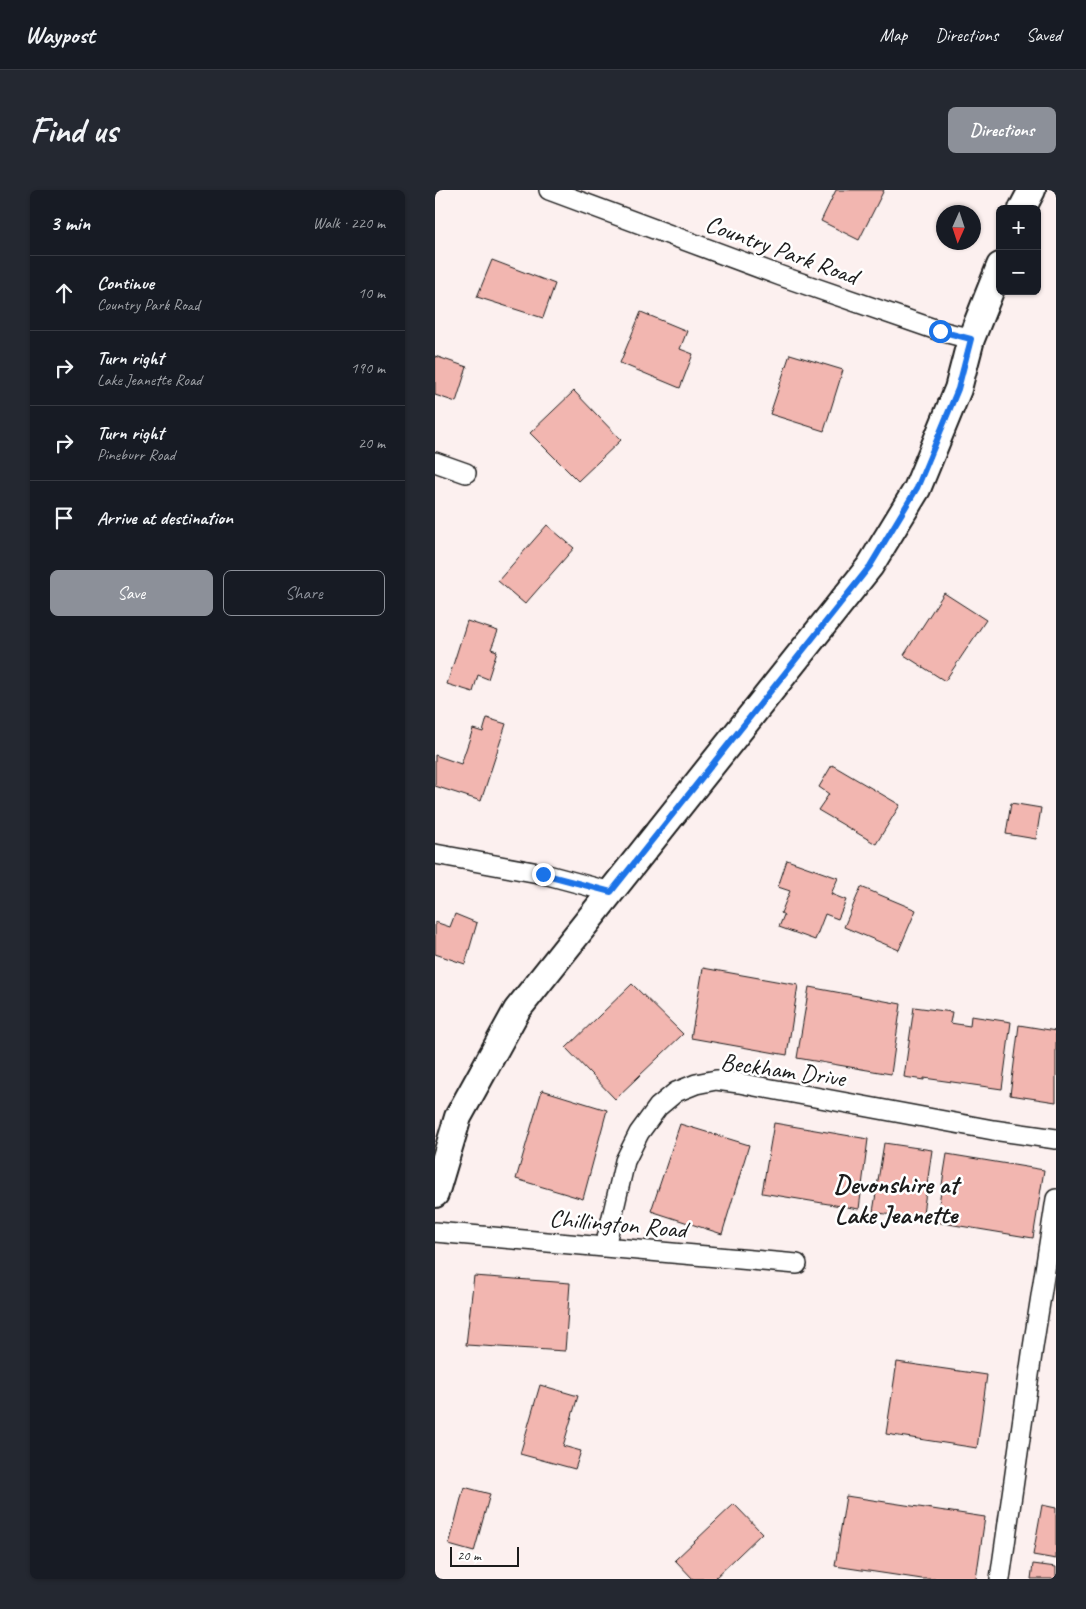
<!DOCTYPE html>
<meta charset="utf-8">
<style>
body{margin:0;font-family:Caveat,sans-serif;background:#242831;color:#f1f3f6}
.controls{position:absolute;right:15px;top:15px;display:grid;overflow:hidden;border-radius:8px;box-shadow:0 1px 4px #0004}
.controls button{width:45px;height:45px;display:grid;place-items:center;padding:0;border:0;border-bottom:1px solid #363941;background:#171b24;color:#f1f3f6;font:25px sans-serif}
.compass{position:absolute;left:501px;top:15px;width:45px;height:45px;border-radius:50%;background:#171b24;box-shadow:0 1px 4px #0004;rotate:183deg}
.scale{position:absolute;left:15px;bottom:12px;width:69px;box-sizing:border-box;padding-left:5px;border:2px solid #1c1c1c;border-top:0;font-size:14px;line-height:18px;white-space:nowrap;color:#1c1c1c;-webkit-text-stroke:4px #fff;paint-order:stroke}
.stop{position:absolute;width:15px;height:15px;margin:-11px;border:4px solid #1a73e8;border-radius:50%;background:#fff}
.stop.end{background:#1a73e8;border-color:#fff;box-shadow:0 1px 5px #0008}
.list{margin:0;padding:0;list-style:none}
h2{display:flex;justify-content:space-between;align-items:center;height:65px;margin:0;padding:0 20px;font-size:21px}
h2 small{font-size:16px;font-weight:400;color:#9ea1a6}
.list li{display:grid;grid-template-columns:32px 1fr auto;gap:15px;align-items:center;box-sizing:border-box;height:75px;padding:0 20px;border-top:1px solid #363941}
.list b{display:block;font-size:19px;white-space:nowrap}
.list p{margin:0;font-size:16px;white-space:nowrap;color:#9ea1a6}
.list em{font-size:16px;font-style:normal;color:#9ea1a6}
.actions{display:flex;gap:10px;padding:15px 20px}
.actions a{flex:1;padding:11px 0;border:1px solid #8c9099;border-radius:8px;text-align:center;font-size:18px;color:#8c9099}
.actions .main{background:#8c9099;color:#fff}
.icon{flex:none;width:28px;height:28px;fill:none;stroke:currentColor;stroke-width:2;stroke-linecap:round;stroke-linejoin:round}
.map{position:relative;flex:none;width:621px;height:1389px;overflow:hidden;border-radius:8px}
header{display:flex;align-items:center;gap:30px;box-sizing:border-box;height:70px;padding:0 25px;background:#171b24;border-bottom:1px solid #363941}
header strong{font-size:24px}
nav{display:flex;gap:28px;margin-inline-start:auto;font-size:18px}
.intro{display:flex;align-items:center;justify-content:space-between;box-sizing:border-box;height:120px;padding:0 30px}
h1{margin:0;font-size:35px}
.button{padding:12px 22px;border-radius:8px;background:#8c9099;color:#fff;font-size:18px;font-weight:700}
main{display:flex;gap:30px;padding:0 30px}
aside{flex:1;background:#171b24;border-radius:8px;box-shadow:0 1px 4px #0004}
.map>svg:first-child{display:block}
</style>
<header>
<strong>Waypost</strong>
<nav><a>Map</a><a>Directions</a><a>Saved</a></nav>
</header>
<div class="intro"><h1>Find us</h1><a class="button">Directions</a></div>
<main>
<aside>
<h2>3 min<small>Walk · 220 m</small></h2>
<ul class="list">
<li><svg class="icon" aria-label="ahead" viewBox="0 0 24 24"><path d="M12 20V5M6 11l6-6 6 6"/></svg><div><b>Continue</b><p>Country Park Road</p></div><em>10 m</em></li>
<li><svg class="icon" aria-label="right" viewBox="0 0 24 24"><path d="M7 20v-9h11M14 6l5 5-5 5"/></svg><div><b>Turn right</b><p>Lake Jeanette Road</p></div><em>190 m</em></li>
<li><svg class="icon" aria-label="right" viewBox="0 0 24 24"><path d="M7 20v-9h11M14 6l5 5-5 5"/></svg><div><b>Turn right</b><p>Pineburr Road</p></div><em>20 m</em></li>
<li><svg class="icon" aria-label="arrive" viewBox="0 0 24 24"><path d="M6 21V4h12l-3 4 3 4H6"/></svg><div><b>Arrive at destination</b></div></li>
</ul>
<div class="actions"><a class="main">Save</a><a>Share</a></div>
</aside>
<div class="map">
<svg width="621" height="1389" viewBox="0 0 621 1389">
<rect width="100%" height="100%" fill="#fcf0ef"/>
<filter id="ink" filterUnits="userSpaceOnUse"><feTurbulence type="fractalNoise" baseFrequency=".02" numOctaves="2"/><feDisplacementMap in="SourceGraphic" scale="10" xChannelSelector="R" yChannelSelector="G"/><feConvolveMatrix kernelMatrix="1 2 1 2 8 2 1 2 1" color-interpolation-filters="sRGB"/></filter>
<g filter="url(#ink)">
<!-- building -->
<path fill="#f2b6b0" stroke="#1c1c1c" d="M401 0H449L424 50 386 31Z
M57 70 120 94 108 128 42 107Z
M206 122 252 141 245 159 258 164 245 198 185 173Z
M355 164 408 180 389 241 335 224Z
M0 166 32 177 21 212 0 205Z
M139 201 186 250 143 291 95 243Z
M112 335 139 358 90 414 63 391Z
M509 403 551 430 510 491 469 465Z
M32 431 63 441 56 459 62 461 53 489 43 485 38 502 12 494Z
M52 528 71 534 46 611 0 596V565L26 574 38 539 48 542Z
M397 575 465 615 441 654 383 620 394 604 384 597Z
M576 613 606 618 601 649 571 644Z
M352 670 403 688 396 704 411 710 403 729 390 724 380 750 344 737 349 725 346 723 355 701 343 697Z
M426 697 481 720 464 760 409 737Z
M20 724 42 733 30 774 0 764V732L15 737Z
M268 778 363 795 352 865 256 848Z
M197 794 248 844 180 909 131 858Z
M374 797 466 814 456 884 362 868Z
M479 817 517 822 515 833 535 836 536 826 576 832 567 899 489 888V890L469 887Z
M584 835 621 841V912L575 905Z
M107 900 172 920 148 1009 81 989Z
M339 933 433 949 424 1019 327 1003Z
M245 934 314 955 287 1044 216 1021Z
M449 953 497 960 487 1030 438 1022Z
M512 964 609 980 598 1048 501 1032Z
M39 1086 135 1093 130 1161 31 1155Z
M462 1172 552 1185 542 1258 451 1244Z
M105 1195 143 1206 128 1256 146 1261 140 1279 85 1264Z
M29 1297 55 1304 39 1362 14 1355Z
M411 1306 550 1327 541 1389H487L400 1376Z
M299 1314 327 1343 279 1389H258L240 1370Z
M607 1315 621 1318V1369L598 1365Z
M598 1374 621 1377V1389H596Z"/>
<g fill="none" stroke-linecap="round" stroke-linejoin="round">
<!-- street casing -->
<g stroke="#1c1c1c" stroke-width="22">
<path id="street" d="M114 0 346 86 505 141 536 149
M0 272 31 283
M0 664 109 684 176 702
M0 1042 362 1074
M170 1057 190 971 204 943 223 917 241 902 261 894 281 890 304 893 558 940 621 949
M565 1389 597 1164 621 1009"/>
</g>
<!-- secondary casing -->
<g stroke="#1c1c1c" stroke-width="30">
<path id="secondary" d="M587 19 597 0
M0 1004 23 927 82 820 435 376 482 299 523 199 536 149 565 76"/>
</g>
<!-- street -->
<use href="#street" stroke="#fff" stroke-width="19"/>
<!-- secondary -->
<use href="#secondary" stroke="#fff" stroke-width="26"/>
</g>
</g>
<g fill="none" stroke-linecap="round" stroke-linejoin="round" filter="url(#ink)">
<!-- route -->
<path stroke="#1a73e8" stroke-width="6" d="M108 684 176 702 435 376 482 298 523 199 536 149 505 141"/>
</g>
<g text-anchor="middle" stroke-width="5" stroke-linejoin="round" paint-order="stroke">
<!-- street labels -->
<g font-size="25" fill="#1c1c1c" stroke="#fff">
<text transform="translate(347 59) rotate(20)" y="9">Country Park Road</text>
<text transform="translate(348 879) rotate(8)" y="9">Beckham Drive</text>
<text transform="translate(183 1033) rotate(5)" y="9">Chillington Road</text>
</g>
<!-- neighbourhood labels -->
<g font-size="26" font-weight="bold" fill="#1c1c1c" stroke="#fff">
<text x="461" y="1003">Devonshire at<tspan x="461" dy="30">Lake Jeanette</tspan></text>
</g>
</g>
</svg>
<div class="controls">
<button>+</button>
<button>−</button>
</div>
<svg class="compass" viewBox="-18 -18 36 36"><path d="M0-13l5 13h-10z" fill="#e53935"/><path d="M0 13l5-13h-10z" fill="#9ea1a6"/></svg>
<div class="scale">20 m</div>
<div class="stop" style="left:505px;top:141px"></div>
<div class="stop end" style="left:108px;top:684px"></div>
</div>
</main>
